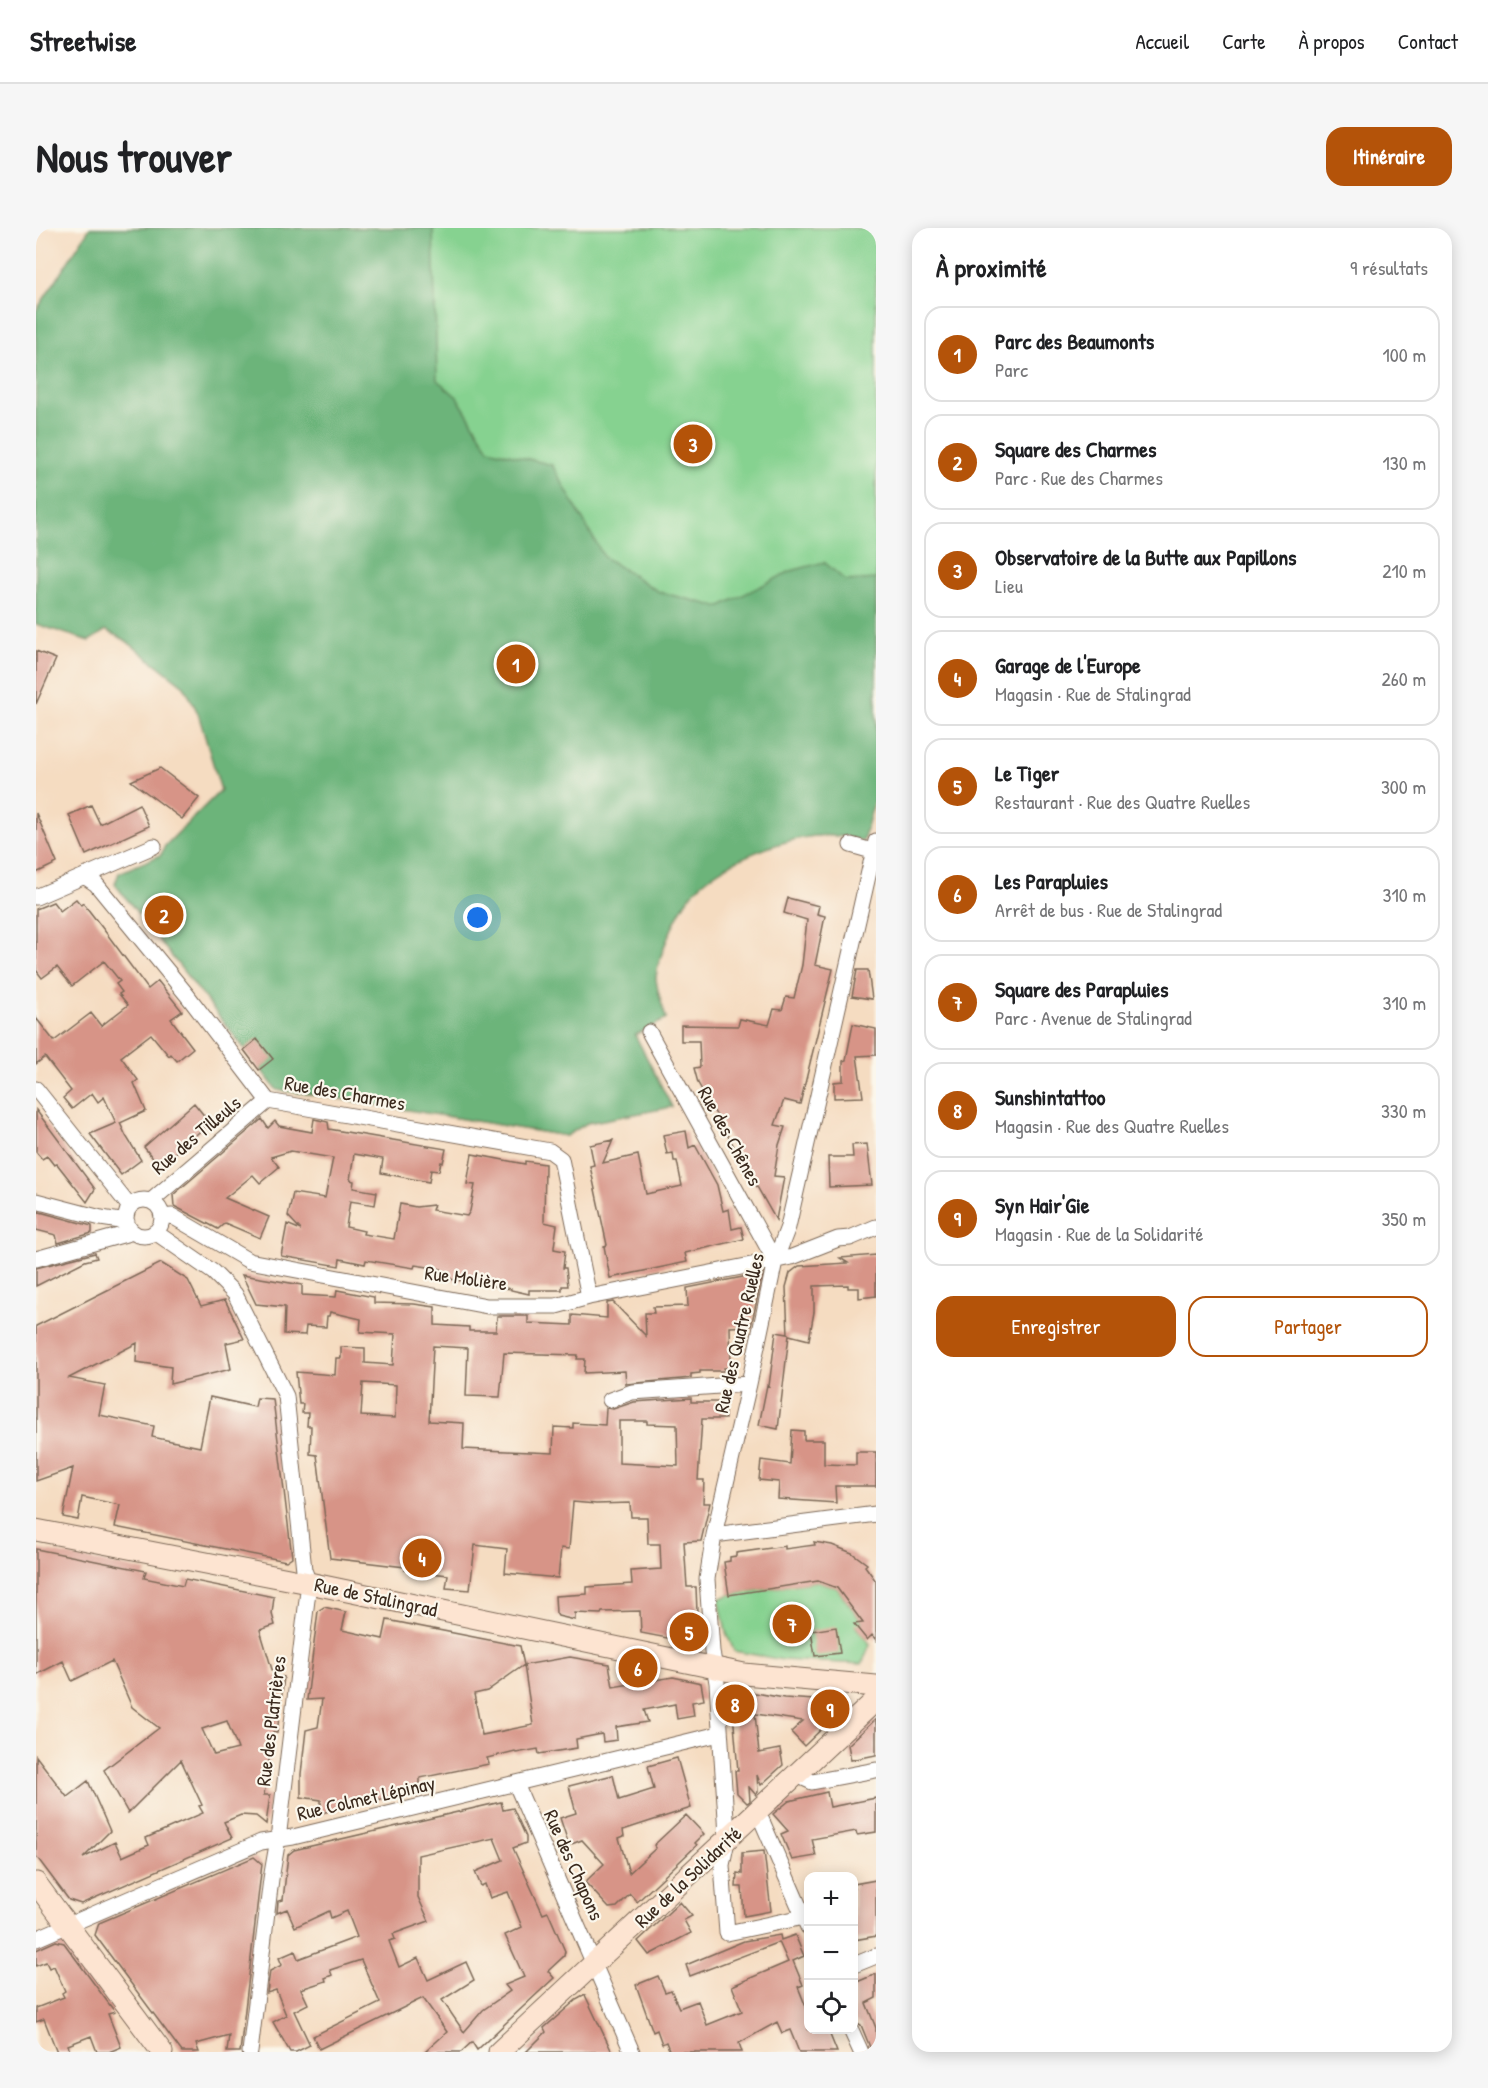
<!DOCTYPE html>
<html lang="fr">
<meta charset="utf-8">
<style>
body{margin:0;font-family:"Patrick Hand",sans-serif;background:#f6f6f6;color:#202124}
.controls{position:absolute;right:18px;bottom:18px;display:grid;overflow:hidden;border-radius:12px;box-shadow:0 3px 15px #0003}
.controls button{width:54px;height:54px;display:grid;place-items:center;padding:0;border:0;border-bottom:2px solid #e0e0e0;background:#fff;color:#202124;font:30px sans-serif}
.you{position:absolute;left:442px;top:690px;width:21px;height:21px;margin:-15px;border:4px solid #fff;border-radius:50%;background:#1a73e8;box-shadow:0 0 0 9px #1a73e833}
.badge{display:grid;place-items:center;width:39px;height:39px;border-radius:50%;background:#b45309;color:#fff;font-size:20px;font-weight:700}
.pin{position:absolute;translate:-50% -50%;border:3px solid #fff;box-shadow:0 2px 6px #0006}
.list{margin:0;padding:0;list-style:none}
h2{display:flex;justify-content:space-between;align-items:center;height:78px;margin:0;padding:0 24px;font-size:26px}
h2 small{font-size:20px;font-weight:400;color:#757577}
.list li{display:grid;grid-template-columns:39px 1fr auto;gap:18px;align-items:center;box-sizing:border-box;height:96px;margin:0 12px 12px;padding:0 12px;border:2px solid #e0e0e0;border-radius:18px}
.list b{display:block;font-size:22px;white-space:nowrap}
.list p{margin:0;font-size:20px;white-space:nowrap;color:#757577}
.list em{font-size:20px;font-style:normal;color:#757577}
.actions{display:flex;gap:12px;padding:18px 24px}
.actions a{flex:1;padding:14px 0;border:2px solid #b45309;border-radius:18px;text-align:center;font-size:21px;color:#b45309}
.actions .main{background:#b45309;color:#fff}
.icon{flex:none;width:33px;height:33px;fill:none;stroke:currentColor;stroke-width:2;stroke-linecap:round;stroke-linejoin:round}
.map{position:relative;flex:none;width:840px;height:1824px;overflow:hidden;border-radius:18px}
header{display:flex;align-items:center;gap:36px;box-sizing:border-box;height:84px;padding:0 30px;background:#fff;border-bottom:2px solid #e0e0e0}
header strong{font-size:28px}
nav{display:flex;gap:33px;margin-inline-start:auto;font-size:21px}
.intro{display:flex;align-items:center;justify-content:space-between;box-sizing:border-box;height:144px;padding:0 36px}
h1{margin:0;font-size:42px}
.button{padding:15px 27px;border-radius:18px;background:#b45309;color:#fff;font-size:21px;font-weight:700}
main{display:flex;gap:36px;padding:0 36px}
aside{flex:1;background:#fff;border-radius:18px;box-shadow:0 3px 15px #0003}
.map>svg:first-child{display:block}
</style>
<header>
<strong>Streetwise</strong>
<nav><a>Accueil</a><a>Carte</a><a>À propos</a><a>Contact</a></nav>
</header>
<div class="intro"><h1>Nous trouver</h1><a class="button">Itinéraire</a></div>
<main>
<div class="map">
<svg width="840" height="1824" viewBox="0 0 840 1824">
<rect width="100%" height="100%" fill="#fbf7ec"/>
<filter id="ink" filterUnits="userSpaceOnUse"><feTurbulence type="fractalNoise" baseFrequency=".0167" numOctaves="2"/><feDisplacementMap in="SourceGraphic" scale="12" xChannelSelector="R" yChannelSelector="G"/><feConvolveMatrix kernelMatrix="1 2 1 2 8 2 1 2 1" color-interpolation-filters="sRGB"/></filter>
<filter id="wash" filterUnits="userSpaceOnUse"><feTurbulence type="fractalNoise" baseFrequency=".008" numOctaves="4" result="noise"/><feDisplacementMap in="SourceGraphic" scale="24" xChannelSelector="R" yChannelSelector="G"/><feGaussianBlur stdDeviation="1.35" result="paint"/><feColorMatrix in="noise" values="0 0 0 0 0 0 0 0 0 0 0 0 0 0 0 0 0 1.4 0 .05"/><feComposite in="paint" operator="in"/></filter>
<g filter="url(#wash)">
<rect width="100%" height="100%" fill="#f5dcc1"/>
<!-- green -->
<path fill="#86d290" stroke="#607e57" stroke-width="1.5" d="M54 0H840V566L827 613C818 611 809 608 800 608 760 604 694 630 664 657 649 671 641 688 633 707 628 718 620 740 620 751 621 764 627 779 630 791L599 807 636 879 551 895 530 908 281 867 241 862 79 656 83 645 125 627 129 618 185 562 162 485 148 458 89 412 70 402 53 413 0 396V83Z
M782 1353 801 1360 826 1394 820 1399 834 1416 826 1436 747 1432 698 1423 690 1404 683 1371 693 1367Z"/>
<!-- forest -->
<path fill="#6cb47a" stroke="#546f4c" stroke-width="1.5" d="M54 0H397L401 152 421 169 453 221 516 237 568 329 623 364 683 379 755 343 788 334 810 353 840 351V566L827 613C818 611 809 608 800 608 760 604 694 630 664 657 649 671 641 688 633 707 628 718 620 740 620 751 621 764 627 779 630 791L599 807 636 879 551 895 530 908 281 867 241 862 79 656 83 645 125 627 129 618 185 562 162 485 148 458 89 412 70 402 53 413 0 396V83Z"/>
<g id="blocks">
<!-- building -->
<path fill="#d79487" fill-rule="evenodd" d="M0 423 20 431 0 476Z
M124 540 163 570 146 591 95 553Z
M103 576 113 598 50 627 33 587 55 577 64 596Z
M0 585 21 635 0 645Z
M752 670 783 678 781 686 789 688 779 737 797 741 764 876 748 872 739 897 749 899 743 917 738 948 748 949 740 992 662 855 658 840 664 839 663 813H645V797L702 798 704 791 733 797 738 781 746 782 750 769 758 770 766 737 771 692 748 685Z
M40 671 45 677 47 675 68 702 112 761 122 753 146 783 135 791 157 820 141 833 135 826 133 828 115 806 85 829 102 852 98 855 110 883 84 895 90 908 105 932 85 947 54 906 80 895 68 869 62 874 56 865 36 881 27 870 35 863 9 829 0 836V790L18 813 55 785 65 798 92 777 83 766 86 764 80 756 84 753 68 733 36 758 21 739 6 750 0 742V681L17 674 24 683Z
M821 742H832L836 771 816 768Z
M817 796 840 801V827L821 828 827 869 798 870V854L807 853V833L810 832Z
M221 811 237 831 223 842 208 822Z
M158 875 174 895 123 938 108 919Z
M0 882 59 961 51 974 21 936 18 937 11 928 6 931 0 924Z
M226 891 232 900 239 893 243 898 276 904 278 891 292 894 293 901 410 921 407 935 405 934 403 943 395 942 393 954 345 945 347 931 318 926 314 952 318 953 317 960 341 964 339 977 314 973 310 999 328 1003 327 1006 358 1011 364 976 380 979 398 977 396 982 431 988 434 983 439 957 431 956 436 926 489 936V933L509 936 508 994 521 997 518 1019V1021L529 1023 527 1040H530L532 1058H526V1062H493V1066L475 1062V1061L414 1051V1048L404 1047 405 1041 379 1037 378 1040 330 1032 329 1036 304 1031 303 1038 245 1028 251 996 265 1002 252 988 257 965 289 970 297 930 255 923 235 929 243 939 224 955 217 947 189 970 233 989 224 1010 189 995 182 1001 138 978 137 967Z
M650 903 653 920 659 917 681 957 687 983 693 981 696 1001 705 999 708 1011 649 1025 651 1034 574 1050 568 1018 571 1017 554 938 558 937 554 917 577 912 567 935 602 927 610 966 646 958 641 933H638L637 925 631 926 627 907Z
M831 916 836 957 793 959 792 929H817L816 917Z
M0 983 56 998V1005L22 1015 20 1007 0 1002Z
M59 1025 61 1030 49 1033 0 1058V1040Z
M840 1027V1068L823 1070V1060H812V1057L778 1058V1084L773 1112 753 1107 742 1201 723 1197 731 1157 733 1158 740 1104 752 1106 750 1059 754 1045 763 1038 812 1035 804 1030Z
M125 1035 152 1052 165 1078 189 1072 208 1111 190 1115 195 1141 134 1156 135 1139 100 1134 101 1115 33 1150 69 1157 63 1187 118 1198 116 1209 164 1219 174 1169 219 1179 221 1170 237 1171 256 1329 250 1333 79 1299 84 1277 46 1269 42 1292 27 1289 37 1240 0 1253V1098Z
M727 1045 715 1098 694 1099 695 1140H688V1143H664V1145L655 1146V1150L590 1156 589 1143 548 1145 549 1131H541L542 1127 468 1125 464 1169 430 1168 432 1120 397 1118 393 1193 428 1195 427 1221 517 1225 518 1199 537 1200V1195L569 1197 570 1180 577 1181 598 1174 655 1170V1174H689V1191H666L662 1252H668L667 1275H674L665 1313 648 1314 651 1359H660L662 1410 657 1415 605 1405 604 1383 566 1384 565 1386 539 1385V1392L522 1388 520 1385 519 1368 551 1366V1359L596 1356 595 1343 625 1341 624 1316H612L611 1289H595L594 1275 560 1276 537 1274 533 1321 525 1320 522 1350 469 1345 471 1321 439 1317 434 1362 410 1360 412 1347 369 1342V1339L294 1330 281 1227 274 1226 275 1198H271L272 1185H266L267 1176H263L260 1144 299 1147 300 1130H305V1119L329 1120V1135L357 1137 359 1106 324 1104 325 1091 294 1084 293 1088H291L290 1099 270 1098 269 1107 248 1106 249 1079 220 1076 206 1047 266 1057V1067L300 1069 301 1062 338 1069V1075L378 1076 399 1079V1097L433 1099V1103H460L461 1088H492V1095L536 1097V1087L571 1090V1075L577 1074 610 1108 609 1085H618L617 1079 652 1078 651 1060ZM327 1155 360 1157 359 1190 325 1188ZM583 1193H611V1196L641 1197 642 1238 583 1235Z
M756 1202 768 1203V1212H788V1236L820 1237V1224H840V1258H799L800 1275 742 1271 743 1254 723 1252 725 1232 754 1236Z
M778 1314 796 1317 816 1325 831 1336 829 1338 840 1353V1412L836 1407 831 1412 818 1396 827 1395 801 1360 782 1353 693 1367 688 1334 694 1333V1329L700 1328V1325L749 1318V1321L779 1317Z
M0 1321 110 1343 108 1350 147 1358 149 1351 238 1369 236 1386 239 1397 224 1402 238 1448 248 1449 241 1505 237 1504 228 1567H234L230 1596 220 1588 205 1587 188 1594 196 1610 45 1676 33 1672 0 1628V1528L31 1569 52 1553 74 1603 47 1630 79 1614 86 1629 113 1617 110 1610 167 1585 163 1578 166 1577 145 1532 92 1585 68 1542 123 1500 96 1479 76 1433 36 1453 27 1433 0 1447ZM191 1493 202 1521 178 1527 166 1501Z
M288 1379 310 1384 306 1402 347 1411 351 1392 484 1418 488 1437 451 1463 438 1466 446 1507 497 1497 488 1437 534 1429 573 1436 577 1459 637 1449 665 1455 668 1472 656 1474 658 1488 641 1491 639 1476 608 1482 612 1494 580 1499 581 1512 567 1514 566 1506 540 1511 541 1520 503 1526 502 1521 480 1525 479 1523 451 1530 453 1536 384 1550V1562L285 1585V1572L265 1569V1546L270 1502 282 1499 286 1471 271 1472 282 1383Z
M800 1399 804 1425 779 1428 775 1403Z
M714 1464 748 1470 794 1473 799 1488 768 1518 755 1504 767 1493 719 1486 723 1525 744 1521 747 1537 725 1557 721 1547 722 1564 720 1567 713 1559 714 1573 711 1575 701 1565 699 1543H702L696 1473 717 1467Z
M840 1491V1527L815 1532 812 1517Z
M641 1530 655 1580 587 1602 588 1608 583 1610 593 1645 620 1620 618 1617 650 1587 668 1606 659 1615 661 1617 601 1674 594 1666 581 1679 573 1680 549 1654 568 1636 546 1612 533 1617 524 1590 540 1585 533 1558 577 1547 583 1572 618 1561 612 1538Z
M791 1564 794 1579 840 1570V1604L821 1607 820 1603 776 1611 780 1628 756 1632 745 1606 752 1603 737 1586 753 1573Z
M465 1574 467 1582 477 1580 490 1609V1615L477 1620 507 1686 512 1684 529 1723 528 1728 512 1743 518 1750 441 1822 436 1814 425 1824H389L411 1804 387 1770 283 1821 277 1808 344 1775 325 1732 294 1742 296 1747 289 1750 290 1753 265 1761 272 1776 258 1783 274 1817 260 1824H254L237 1794 250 1787 240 1762 231 1765 234 1743 246 1737 243 1730 259 1723 262 1731 321 1709 311 1683 295 1690 293 1683 259 1699 251 1681 241 1685 242 1673 247 1672 252 1627 258 1622ZM458 1610 467 1632 439 1644 445 1658 449 1656 454 1670 472 1664 486 1699 469 1707 488 1749 469 1757 474 1763 447 1782 428 1804 406 1772 438 1752 430 1734 392 1752 382 1730 363 1739 353 1713 359 1711 357 1706 393 1693 382 1669V1627Z
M728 1623 735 1683 708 1688 706 1659H700L701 1645 706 1646V1625Z
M218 1629 226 1636 204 1824H191L193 1807 160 1816 163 1824H146L59 1707 63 1695Z
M840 1652V1708L818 1712V1656Z
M644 1674 656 1688 648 1692 655 1705 613 1727 602 1713Z
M744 1707 745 1712 759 1707 768 1728 757 1733 767 1757 762 1759 772 1784V1802H792L801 1824H763L754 1802 746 1805 741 1794 703 1815 706 1824H634L630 1814 626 1816 621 1802 617 1804 600 1757 622 1748 629 1764 635 1762 643 1780 662 1773 671 1797 706 1783 696 1758 752 1734 743 1714 654 1748 650 1737 708 1713Z
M20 1713 28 1715 79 1784 72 1786 85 1819 73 1824H61L55 1808 32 1817 34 1824H21L8 1791 0 1794V1780L28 1769 26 1765 29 1763 18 1738 13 1740 10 1734 0 1738V1722Z
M840 1746V1770L830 1775 840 1800V1824H836L825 1797 818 1793V1747L821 1754Z
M549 1767 576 1824H490L510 1804 508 1800 540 1772Z"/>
</g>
</g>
<g filter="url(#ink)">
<use href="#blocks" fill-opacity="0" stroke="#7c6857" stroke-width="1.5"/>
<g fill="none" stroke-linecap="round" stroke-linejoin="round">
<!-- street casing -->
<g stroke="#7c6857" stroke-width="17">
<path id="street" d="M815 617 836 623
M48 648 60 656 151 767 232 873 514 923 525 931 553 1069
M0 669 118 618
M613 804 739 1033
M0 861 94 979
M90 990a18 18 0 1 1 36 0a18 18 0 1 1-36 0Z
M0 973 65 990 91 994
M115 973 232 873
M126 989 136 988 213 1033 451 1078H520L553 1069 756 1029 802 1011 814 1010 840 999
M119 1004 177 1044 199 1066 250 1168 268 1342 273 1355 242 1611 235 1651 214 1824
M0 1031 97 1004
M574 1172 596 1164 713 1156
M678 1307 840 1286
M761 1547 776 1554 840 1542
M480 1556 596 1824
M722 1584 772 1699
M768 1689 691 1705 686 1637 691 1613 690 1590 681 1455 676 1423 671 1351 678 1307 713 1156 739 1033 752 999 840 613
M0 1711 225 1614 257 1609 683 1506
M818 1737 840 1728
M815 1802 825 1824"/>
</g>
<!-- secondary casing -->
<g stroke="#7c6857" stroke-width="23">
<path id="secondary" d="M0 1302 273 1355 708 1446 840 1458
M0 1655 126 1824
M463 1824 840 1472"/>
</g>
<!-- street -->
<use href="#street" stroke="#fff" stroke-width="15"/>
<!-- secondary -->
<use href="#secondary" stroke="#fde4d1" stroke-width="21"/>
</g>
</g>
<g text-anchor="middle" stroke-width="4.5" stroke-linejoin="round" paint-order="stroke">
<!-- street labels -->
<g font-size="20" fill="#3b2a1e" stroke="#fbf7ec">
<text transform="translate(309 865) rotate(10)" y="7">Rue des Charmes</text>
<text transform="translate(160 907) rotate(-40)" y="7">Rue des Tilleuls</text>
<text transform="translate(694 908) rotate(61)" y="7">Rue des Chênes</text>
<text transform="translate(430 1050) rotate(8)" y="7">Rue Molière</text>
<text transform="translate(703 1105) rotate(-77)" y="7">Rue des Quatre Ruelles</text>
<text transform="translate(340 1369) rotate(12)" y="7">Rue de Stalingrad</text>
<text transform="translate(235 1493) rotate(-83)" y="7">Rue des Platrières</text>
<text transform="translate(330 1570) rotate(-13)" y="7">Rue Colmet Lépinay</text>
<text transform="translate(538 1637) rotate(66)" y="7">Rue des Chapons</text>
<text transform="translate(652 1649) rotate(-43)" y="7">Rue de la Solidarité</text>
</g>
</g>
</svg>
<div class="controls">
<button>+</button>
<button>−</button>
<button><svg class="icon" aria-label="locate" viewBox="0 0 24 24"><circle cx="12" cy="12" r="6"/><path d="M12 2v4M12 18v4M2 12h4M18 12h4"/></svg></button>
</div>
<div class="you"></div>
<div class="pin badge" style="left:480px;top:436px">1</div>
<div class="pin badge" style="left:128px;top:687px">2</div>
<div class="pin badge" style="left:657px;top:216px">3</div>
<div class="pin badge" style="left:386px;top:1330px">4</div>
<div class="pin badge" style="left:653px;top:1404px">5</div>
<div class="pin badge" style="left:602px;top:1440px">6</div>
<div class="pin badge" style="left:756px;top:1396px">7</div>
<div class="pin badge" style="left:699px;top:1476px">8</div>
<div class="pin badge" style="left:794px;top:1481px">9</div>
</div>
<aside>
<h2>À proximité<small>9 résultats</small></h2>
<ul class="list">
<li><span class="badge">1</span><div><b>Parc des Beaumonts</b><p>Parc</p></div><em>100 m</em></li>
<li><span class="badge">2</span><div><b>Square des Charmes</b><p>Parc · Rue des Charmes</p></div><em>130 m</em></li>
<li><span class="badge">3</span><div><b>Observatoire de la Butte aux Papillons</b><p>Lieu</p></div><em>210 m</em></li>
<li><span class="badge">4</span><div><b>Garage de l'Europe</b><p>Magasin · Rue de Stalingrad</p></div><em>260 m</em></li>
<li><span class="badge">5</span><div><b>Le Tiger</b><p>Restaurant · Rue des Quatre Ruelles</p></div><em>300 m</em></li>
<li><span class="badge">6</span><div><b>Les Parapluies</b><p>Arrêt de bus · Rue de Stalingrad</p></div><em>310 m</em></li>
<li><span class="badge">7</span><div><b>Square des Parapluies</b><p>Parc · Avenue de Stalingrad</p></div><em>310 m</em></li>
<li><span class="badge">8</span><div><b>Sunshintattoo</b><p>Magasin · Rue des Quatre Ruelles</p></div><em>330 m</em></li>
<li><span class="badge">9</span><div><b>Syn Hair'Gie</b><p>Magasin · Rue de la Solidarité</p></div><em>350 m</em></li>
</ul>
<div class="actions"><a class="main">Enregistrer</a><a>Partager</a></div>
</aside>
</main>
